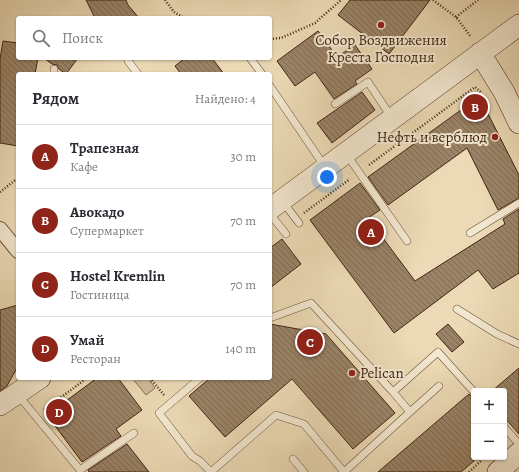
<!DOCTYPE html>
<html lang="ru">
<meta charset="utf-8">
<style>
body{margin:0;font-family:Alegreya,serif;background:#f7f7f7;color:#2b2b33}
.controls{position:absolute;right:12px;bottom:12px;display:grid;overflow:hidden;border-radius:4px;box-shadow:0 1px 3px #0004}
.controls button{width:36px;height:36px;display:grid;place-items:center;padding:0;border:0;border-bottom:1px solid #e1e1e2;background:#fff;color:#2b2b33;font:20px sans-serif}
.you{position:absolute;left:327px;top:177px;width:14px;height:14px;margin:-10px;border:3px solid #fff;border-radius:50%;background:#1a73e8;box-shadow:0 0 0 6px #1a73e833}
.badge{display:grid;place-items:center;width:26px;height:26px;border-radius:50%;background:#8f2418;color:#fff;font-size:13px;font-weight:700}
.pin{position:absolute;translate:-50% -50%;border:2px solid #fff;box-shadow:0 1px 4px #0006}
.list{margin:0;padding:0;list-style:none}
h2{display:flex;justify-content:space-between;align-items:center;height:52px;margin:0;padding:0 16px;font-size:17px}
h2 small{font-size:13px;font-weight:400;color:#7c7c81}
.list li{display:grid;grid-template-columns:26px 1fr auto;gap:12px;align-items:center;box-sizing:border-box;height:64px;padding:0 16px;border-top:1px solid #e1e1e2}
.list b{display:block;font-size:15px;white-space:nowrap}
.list p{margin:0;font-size:13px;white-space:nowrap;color:#7c7c81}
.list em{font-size:13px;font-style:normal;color:#7c7c81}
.icon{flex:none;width:22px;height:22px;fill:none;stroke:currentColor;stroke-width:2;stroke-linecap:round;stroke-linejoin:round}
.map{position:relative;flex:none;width:519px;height:472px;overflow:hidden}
.search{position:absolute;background:#fff;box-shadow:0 1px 3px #0004;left:16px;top:16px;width:256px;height:44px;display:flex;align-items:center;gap:10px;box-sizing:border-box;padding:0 14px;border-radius:4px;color:#7c7c81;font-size:15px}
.panel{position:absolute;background:#fff;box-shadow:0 1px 3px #0004;left:16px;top:72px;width:256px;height:308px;border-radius:4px}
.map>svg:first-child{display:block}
</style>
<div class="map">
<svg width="519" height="472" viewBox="0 0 519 472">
<defs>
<pattern id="building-back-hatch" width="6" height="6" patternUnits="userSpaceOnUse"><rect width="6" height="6" fill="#9a8367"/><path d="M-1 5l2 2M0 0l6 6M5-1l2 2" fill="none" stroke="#7f6b54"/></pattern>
</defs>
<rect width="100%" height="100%" fill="#ebdab5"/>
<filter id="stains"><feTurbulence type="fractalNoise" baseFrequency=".005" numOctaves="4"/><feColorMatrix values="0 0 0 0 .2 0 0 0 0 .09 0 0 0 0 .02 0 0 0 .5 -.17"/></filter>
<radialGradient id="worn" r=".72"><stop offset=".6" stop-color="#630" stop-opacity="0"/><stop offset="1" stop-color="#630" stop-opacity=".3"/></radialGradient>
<!-- grass -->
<path fill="#cebb99" stroke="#887056" d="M132 378H148L155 388 146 395Z"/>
<!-- building -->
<path fill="url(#building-back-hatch)" stroke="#422513" d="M86 0H126L128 5 139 18H95Z
M350 0H430L389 54 338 15Z
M318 31 337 57 355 45 372 69 355 81 357 84 334 99 315 72 295 86 277 61Z
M3 41 18 43V58H38L35 74H18V146L0 143V59Z
M44 58H78L66 74 59 69 57 65 52 64Z
M185 58H212L224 74H181L175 66Z
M362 92 375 110 332 143 317 123Z
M472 102 483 104 519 175V198L498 210 467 148 388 205 368 177Z
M360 183 380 210 368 218 415 281 505 224 503 219 519 209V273L493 289 478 270 394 333 310 220Z
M282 239 301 264 270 288V248Z
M18 305V366L7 386 0 391V310Z
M270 324 326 334 395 413 353 449 292 379 225 437 189 396 210 378H270Z
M448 324 464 342 452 352 436 334Z
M519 368V434L504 417V391H492Z
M97 378H118L142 410 116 429 121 436 82 462 47 415Z
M469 394 472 397H474V461L461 472H378Z
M127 444 149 472H89L88 470Z"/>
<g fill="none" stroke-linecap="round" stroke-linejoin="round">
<!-- lane casing -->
<g stroke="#6c523c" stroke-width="8">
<path id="lane" d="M250 58 262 74
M128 61 138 74
M54 74V69
M270 86 325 167
M335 104 368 82 392 118
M347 155 407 241
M283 202 299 223
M270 214 286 234
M470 233 519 203
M457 309 497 334 519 344
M270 318 311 303 393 392 410 412 344 472
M200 378 159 413 192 456 200 461 211 472 276 415 304 424 344 472
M393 392 438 352 474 392
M18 395 80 470 134 433
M410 412 439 386
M504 427 519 444
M293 459 304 472"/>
</g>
<!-- street casing -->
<g stroke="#6c523c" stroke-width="16">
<path id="street" d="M0 229 18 251"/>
</g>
<!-- secondary casing -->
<g stroke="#422513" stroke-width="22">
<path id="secondary" d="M480 53 504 92 519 123
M270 209 519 25
M0 405 40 378
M498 472 519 453"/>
</g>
<!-- path -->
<path stroke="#422513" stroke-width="2.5" stroke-dasharray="1 2" stroke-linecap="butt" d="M165 0 174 12 184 18
M433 0 456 17 471 37
M456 17 478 0
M270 39 281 38 315 23 341 0
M369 165 475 87 482 93
M0 192 18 178
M304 213 350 179
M150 378 164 395
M44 410 87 378
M469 472 482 460"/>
<!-- lane -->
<use href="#lane" stroke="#f2e7cf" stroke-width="7"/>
<!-- street -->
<use href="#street" stroke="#f2e7cf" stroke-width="14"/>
<!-- secondary -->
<use href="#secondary" stroke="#f2e7cf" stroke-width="21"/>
</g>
<!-- markers -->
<g fill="#8f2418" stroke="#f2e7cf" stroke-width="1.5">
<circle cx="381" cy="25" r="4"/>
<circle cx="495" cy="137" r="4"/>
<circle cx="352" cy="373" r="4"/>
</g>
<g text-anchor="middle" stroke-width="4" stroke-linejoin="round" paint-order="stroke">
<!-- poi labels -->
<g font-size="15" fill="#422513" stroke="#f2e7cf">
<text x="381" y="45">Собор Воздвижения<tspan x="381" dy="17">Креста Господня</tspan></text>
<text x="487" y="142" text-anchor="end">Нефть и верблюд</text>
<text x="360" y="378" text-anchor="start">Pelican</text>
</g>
</g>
<rect width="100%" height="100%" filter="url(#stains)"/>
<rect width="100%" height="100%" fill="url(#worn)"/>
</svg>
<div class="controls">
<button>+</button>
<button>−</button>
</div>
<div class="you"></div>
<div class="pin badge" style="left:371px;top:232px">A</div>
<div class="pin badge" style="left:475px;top:107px">B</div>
<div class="pin badge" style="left:310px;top:342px">C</div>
<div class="pin badge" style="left:59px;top:412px">D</div>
<div class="search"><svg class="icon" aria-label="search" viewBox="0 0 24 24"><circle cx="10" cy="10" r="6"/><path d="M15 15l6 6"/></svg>Поиск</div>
<section class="panel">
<h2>Рядом<small>Найдено: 4</small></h2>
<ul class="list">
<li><span class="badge">A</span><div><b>Трапезная</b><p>Кафе</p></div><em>30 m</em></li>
<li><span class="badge">B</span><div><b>Авокадо</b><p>Супермаркет</p></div><em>70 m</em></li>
<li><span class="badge">C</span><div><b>Hostel Kremlin</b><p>Гостиница</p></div><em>70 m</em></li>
<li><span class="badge">D</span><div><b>Умай</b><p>Ресторан</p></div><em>140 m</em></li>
</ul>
</section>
</div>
